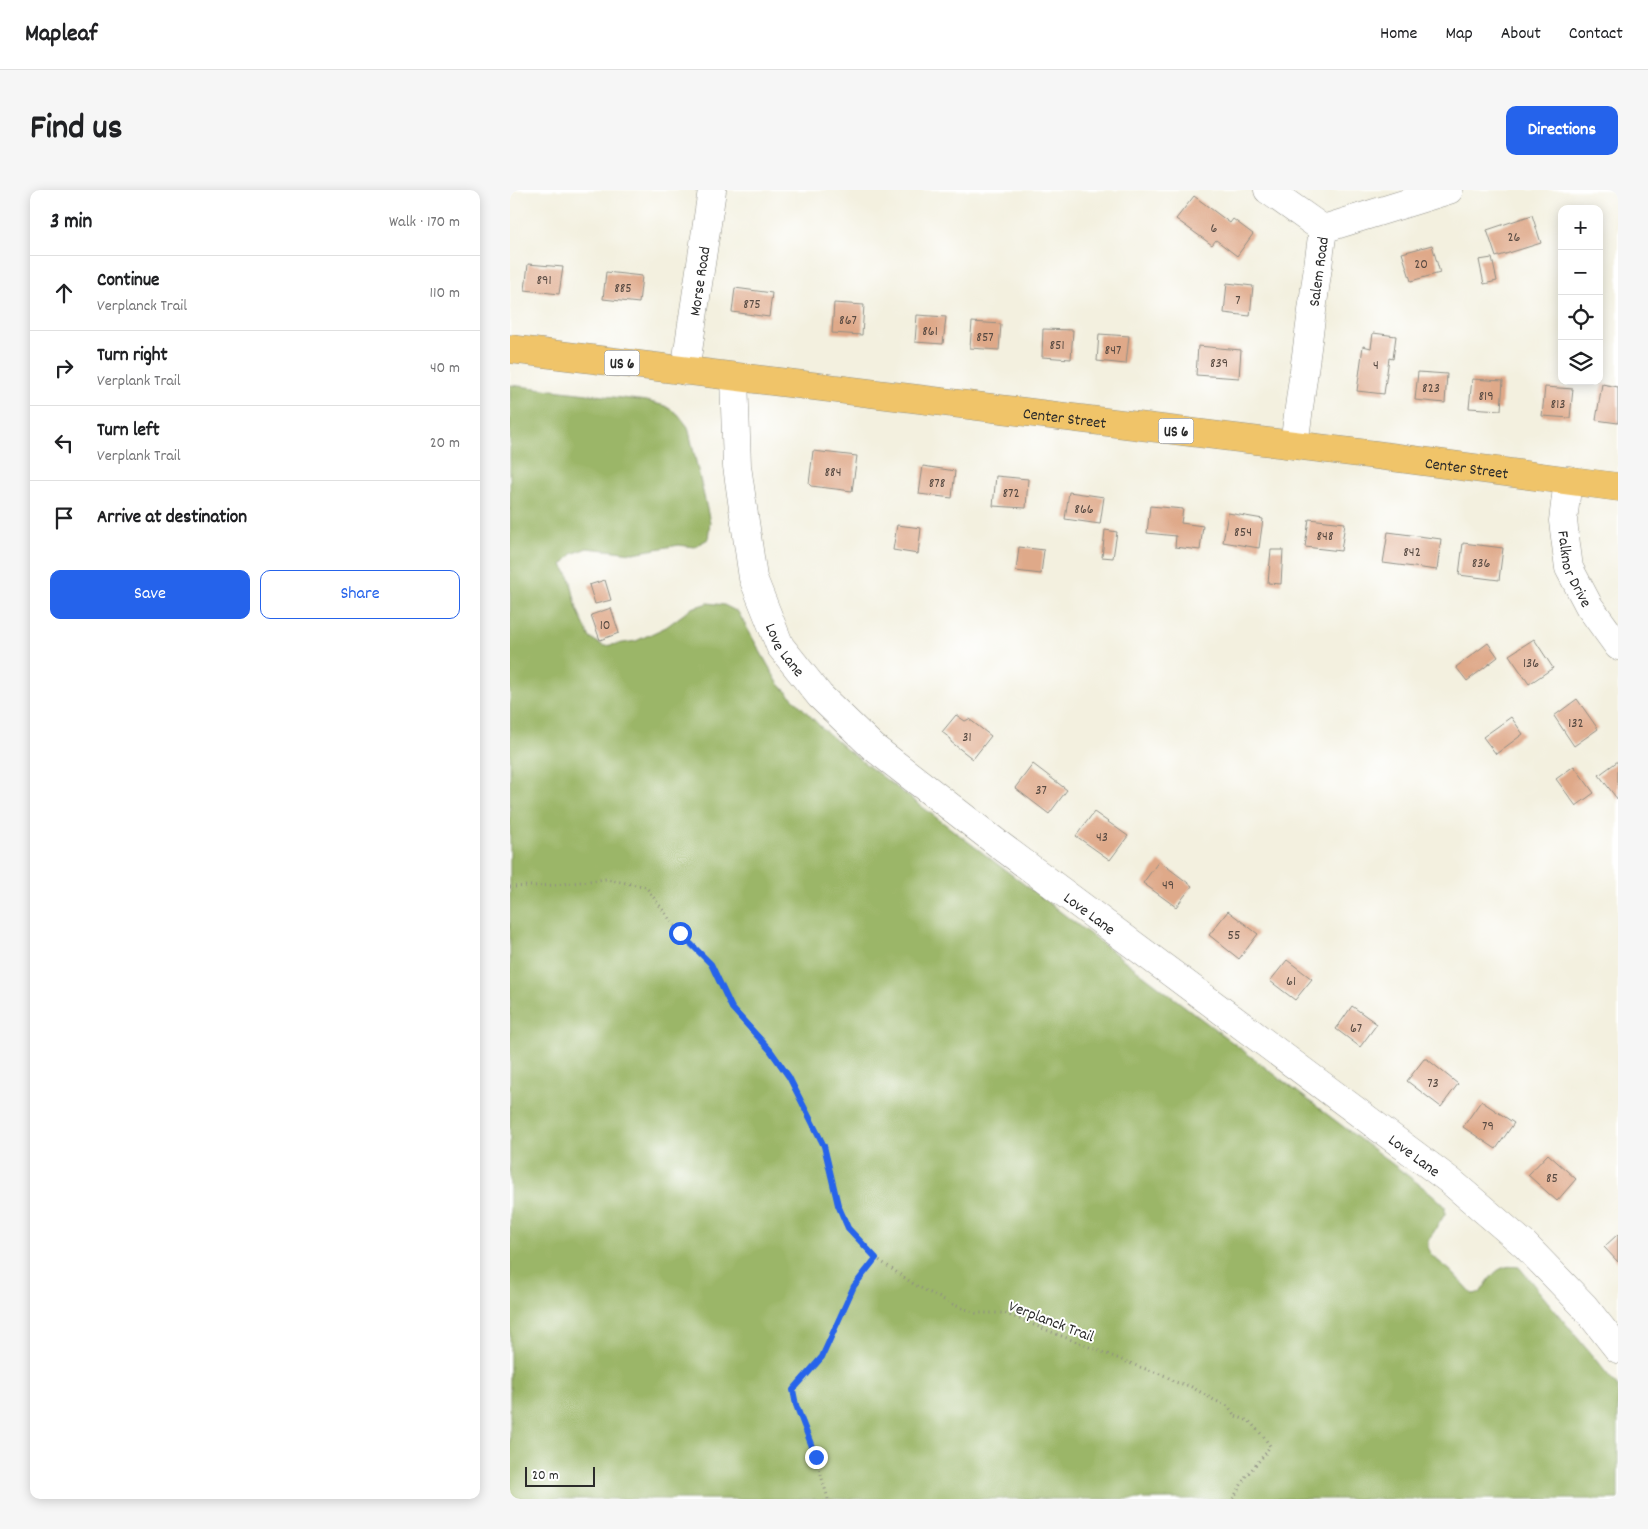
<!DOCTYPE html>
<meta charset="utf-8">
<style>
body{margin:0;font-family:Dekko,sans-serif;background:#f6f6f6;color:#202124}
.controls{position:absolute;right:15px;top:15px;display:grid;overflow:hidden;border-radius:10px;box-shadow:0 2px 12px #0003}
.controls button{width:45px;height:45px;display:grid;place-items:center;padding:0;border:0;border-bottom:1px solid #e0e0e0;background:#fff;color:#202124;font:25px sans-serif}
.scale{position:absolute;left:15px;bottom:12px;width:70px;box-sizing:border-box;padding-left:5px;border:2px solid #2b2b2b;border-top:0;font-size:14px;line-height:18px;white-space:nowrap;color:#2b2b2b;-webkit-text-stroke:4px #fff;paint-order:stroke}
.stop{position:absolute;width:15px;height:15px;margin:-11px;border:4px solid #2563eb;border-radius:50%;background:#fff}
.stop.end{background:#2563eb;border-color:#fff;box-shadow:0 1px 5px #0008}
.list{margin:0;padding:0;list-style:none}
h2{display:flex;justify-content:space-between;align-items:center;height:65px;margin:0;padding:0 20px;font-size:21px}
h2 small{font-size:16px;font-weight:400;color:#757577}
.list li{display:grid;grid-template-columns:32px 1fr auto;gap:15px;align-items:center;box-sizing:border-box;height:75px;padding:0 20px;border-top:1px solid #e0e0e0}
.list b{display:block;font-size:19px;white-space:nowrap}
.list p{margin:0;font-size:16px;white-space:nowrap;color:#757577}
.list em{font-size:16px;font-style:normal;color:#757577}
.actions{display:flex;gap:10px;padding:15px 20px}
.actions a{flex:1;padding:11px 0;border:1px solid #2563eb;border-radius:10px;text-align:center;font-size:18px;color:#2563eb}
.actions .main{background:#2563eb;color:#fff}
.icon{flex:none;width:28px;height:28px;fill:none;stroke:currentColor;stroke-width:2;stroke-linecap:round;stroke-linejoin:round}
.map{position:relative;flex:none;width:1108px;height:1309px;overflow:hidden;border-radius:10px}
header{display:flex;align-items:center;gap:30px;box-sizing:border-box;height:70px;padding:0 25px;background:#fff;border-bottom:1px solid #e0e0e0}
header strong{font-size:24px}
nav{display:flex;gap:28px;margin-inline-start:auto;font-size:18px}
.intro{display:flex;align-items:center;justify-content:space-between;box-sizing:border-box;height:120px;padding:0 30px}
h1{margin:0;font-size:35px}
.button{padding:12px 22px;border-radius:10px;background:#2563eb;color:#fff;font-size:18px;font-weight:700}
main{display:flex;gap:30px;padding:0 30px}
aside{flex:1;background:#fff;border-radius:10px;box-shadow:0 2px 12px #0003}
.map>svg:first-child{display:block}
</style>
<header>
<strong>Mapleaf</strong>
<nav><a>Home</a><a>Map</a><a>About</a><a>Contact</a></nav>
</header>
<div class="intro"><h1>Find us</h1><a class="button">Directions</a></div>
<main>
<aside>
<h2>3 min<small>Walk · 170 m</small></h2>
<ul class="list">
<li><svg class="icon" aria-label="ahead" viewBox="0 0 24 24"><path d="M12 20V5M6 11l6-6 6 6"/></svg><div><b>Continue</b><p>Verplanck Trail</p></div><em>110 m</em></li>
<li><svg class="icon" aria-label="right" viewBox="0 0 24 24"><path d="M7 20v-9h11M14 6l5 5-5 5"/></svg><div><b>Turn right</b><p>Verplank Trail</p></div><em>40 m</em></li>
<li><svg class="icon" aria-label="left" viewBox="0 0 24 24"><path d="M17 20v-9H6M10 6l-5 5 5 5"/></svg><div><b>Turn left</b><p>Verplank Trail</p></div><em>20 m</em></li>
<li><svg class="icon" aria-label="arrive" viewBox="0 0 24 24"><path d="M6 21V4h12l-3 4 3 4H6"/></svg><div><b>Arrive at destination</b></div></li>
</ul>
<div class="actions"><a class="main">Save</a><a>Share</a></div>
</aside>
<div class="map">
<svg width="1108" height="1309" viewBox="0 0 1108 1309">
<rect width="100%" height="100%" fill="#fff"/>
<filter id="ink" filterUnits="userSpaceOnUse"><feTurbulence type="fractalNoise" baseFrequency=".02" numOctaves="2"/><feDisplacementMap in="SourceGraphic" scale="10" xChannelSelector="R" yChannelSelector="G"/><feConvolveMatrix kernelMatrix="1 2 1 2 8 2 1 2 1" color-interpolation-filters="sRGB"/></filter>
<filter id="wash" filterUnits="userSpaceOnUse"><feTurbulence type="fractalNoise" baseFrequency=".0096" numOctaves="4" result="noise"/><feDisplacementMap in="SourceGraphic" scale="20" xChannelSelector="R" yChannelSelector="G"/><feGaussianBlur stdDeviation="1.12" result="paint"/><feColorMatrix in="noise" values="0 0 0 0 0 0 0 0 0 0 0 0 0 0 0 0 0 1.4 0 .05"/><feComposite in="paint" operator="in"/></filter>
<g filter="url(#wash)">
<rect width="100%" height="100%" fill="#f3f0df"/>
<!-- forest -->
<path fill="#9bb667" stroke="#637049" d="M0 195 137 211 155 216 168 224 178 237 200 332 198 349 184 357 169 355 123 363 77 358 62 364 52 375 60 388 67 419 80 448 94 456 126 451 156 437 182 418 198 413 214 415 228 422 268 493 312 538 336 559 922 1004 935 1016V1024L918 1051V1059L922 1066 941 1081 962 1104 970 1103C981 1087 987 1073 1009 1077L1108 1197V1309H0Z"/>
<g id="blocks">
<!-- building -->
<path fill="#dfa989" d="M684 6 720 33 723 29 743 44 727 66 706 50 702 55 666 29Z
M1022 25 1031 53 986 67 977 40Z
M922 55 930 83 901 91 892 63Z
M982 68 987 91 974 94 969 70Z
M18 74 53 77 49 104 15 100Z
M96 82 132 86 129 113 93 109Z
M717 93 743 96 740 126 714 123Z
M225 98 262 103 259 127 222 122Z
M324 113 354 115 352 145 322 143Z
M407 125 436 127 433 154 405 152Z
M462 132 491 134 489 160 460 158Z
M533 139 563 140 561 169 532 167Z
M863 143 886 146 883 169 879 168 874 204 847 201 853 156 861 158Z
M589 144 619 146 616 174 587 171Z
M688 156 731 160 729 188 686 185Z
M908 182 937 184 935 213 905 210Z
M962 189 993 191 991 220 959 218Z
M1092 194 1108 197V233L1086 230Z
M1035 197 1063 199 1060 228 1032 226Z
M303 261 347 266 342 301 301 296 299 294Z
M413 276 445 281 442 308 409 304Z
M486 286 518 289 516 318 483 316Z
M559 302 594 307 590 334 555 329Z
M640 316 673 319 671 333 693 336 690 360 665 357 666 346 637 343Z
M718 323 753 329 749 358 713 352Z
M799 329 835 333 831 361 795 357Z
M387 335 411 338 408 364 383 360Z
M595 340 607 342 603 368 592 367Z
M878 342 931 349 927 380 873 373Z
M953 353 993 358 989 390 949 385Z
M509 357 534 360 531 384 506 381Z
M761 360H773L771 394 758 393Z
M95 390 101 410 85 414 79 395Z
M101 418 109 443 90 450 81 425Z
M1024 449 1043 478 1019 494 999 465Z
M978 453 988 467 957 491 946 477Z
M1067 509 1088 539 1064 556 1044 526Z
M446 525 455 531 459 529 481 546 463 569 441 552V549L432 542Z
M1001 527 1013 544 986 564 973 547Z
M1108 571V610L1089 585Z
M523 574 557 600 539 624 505 598Z
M1064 576 1084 603 1066 616 1046 589Z
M584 622 618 646 600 670 566 646Z
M649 671 682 696 666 717 633 693Z
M718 721 748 744 729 769 699 745Z
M777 770 802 789 785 810 760 791Z
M842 816 867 834 850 857 826 839Z
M914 869H917L948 894 931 917 897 891Z
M971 911 1004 933 986 959 953 937Z
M1038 964 1066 989 1047 1011 1018 985Z
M1108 1044V1072L1094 1057Z"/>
</g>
</g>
<g filter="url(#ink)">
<use href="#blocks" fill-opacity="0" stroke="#8f8e85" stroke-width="1"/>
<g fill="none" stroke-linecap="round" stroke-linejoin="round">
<!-- minor casing -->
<g stroke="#8f8e85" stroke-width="29">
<g id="minor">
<path d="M758 0 813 39"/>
<path id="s1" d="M175 181 202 0"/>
<path id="s2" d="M224 187 227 276 243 388 270 456 310 506 363 557 491 656 939 990 1015 1055 1074 1116 1108 1159"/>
<path id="s3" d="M784 255 813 39 939 0"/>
<path id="s4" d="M1058 290 1053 331 1059 378 1079 416 1108 456"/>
</g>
</g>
<!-- major casing -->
<g stroke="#8f8e85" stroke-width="29">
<g id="major">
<path id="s5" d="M0 159 866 265 1108 297"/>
</g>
</g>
<!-- path -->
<path stroke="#8f8e85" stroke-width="3" stroke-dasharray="1 4" stroke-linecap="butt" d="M0 697 45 695 96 689 136 697 170 743 201 773 222 818 260 861 279 887 314 956 328 1015 338 1038 366 1068 405 1095 444 1115 466 1123H494L627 1176 656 1186 665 1192 680 1196 704 1210 718 1216 725 1226 739 1231 754 1247 760 1256 755 1264 736 1286 723 1309
M318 1309 306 1267 286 1215 283 1200 312 1167 344 1096 366 1068"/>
<!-- minor -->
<use href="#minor" stroke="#fff" stroke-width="28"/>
<!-- major -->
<use href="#major" stroke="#f0c469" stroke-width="28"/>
</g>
</g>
<g fill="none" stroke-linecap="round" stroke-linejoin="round" filter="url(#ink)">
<!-- route -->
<path stroke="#2563eb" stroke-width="6" d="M170 743 201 774 222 818 260 860 279 887 314 956 328 1015 338 1038 366 1068 344 1096 312 1167 283 1200 286 1215 306 1267"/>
</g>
<g text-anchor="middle" stroke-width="4" stroke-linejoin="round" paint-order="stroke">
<!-- number labels -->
<g font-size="14" fill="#584a42">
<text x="704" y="42">6</text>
<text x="1004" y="51">26</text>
<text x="911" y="78">20</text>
<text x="34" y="94">891</text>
<text x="113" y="102">885</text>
<text x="728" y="114">7</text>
<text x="242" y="118">875</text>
<text x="338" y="134">867</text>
<text x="420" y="145">861</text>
<text x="475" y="151">857</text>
<text x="547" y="159">851</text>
<text x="603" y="164">847</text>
<text x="709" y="177">839</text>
<text x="866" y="179">4</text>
<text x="921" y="202">823</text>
<text x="976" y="210">819</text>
<text x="1048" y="218">813</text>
<text x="323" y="286">884</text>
<text x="427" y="297">878</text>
<text x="501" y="307">872</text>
<text x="574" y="323">866</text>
<text x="733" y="346">854</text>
<text x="815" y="350">848</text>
<text x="902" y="366">842</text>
<text x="971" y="377">836</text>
<text x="95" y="439">10</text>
<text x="1021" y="477">136</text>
<text x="1066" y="537">132</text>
<text x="457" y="551">31</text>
<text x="531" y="604">37</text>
<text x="592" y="651">43</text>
<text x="658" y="699">49</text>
<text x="724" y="749">55</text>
<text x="781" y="795">61</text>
<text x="846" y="842">67</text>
<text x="923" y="897">73</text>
<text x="978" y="940">79</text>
<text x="1042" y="992">85</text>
</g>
<!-- shield labels -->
<g fill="#fff" stroke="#6b6b6b" stroke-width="1">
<rect x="94.5" y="160.5" width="35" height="25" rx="4"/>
<rect x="648.5" y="228.5" width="35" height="25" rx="4"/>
</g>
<g font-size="15" font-weight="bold" fill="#2b2b2b">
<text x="112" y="178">US 6</text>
<text x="666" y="246">US 6</text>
</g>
<!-- street labels -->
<g font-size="16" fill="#2b2b2b" stroke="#fff">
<text dy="6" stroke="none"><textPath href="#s3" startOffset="175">Salem Road</textPath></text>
<text dy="6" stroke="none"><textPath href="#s1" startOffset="91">Morse Road</textPath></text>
<text dy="6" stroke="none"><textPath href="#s5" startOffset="559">Center Street</textPath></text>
<text dy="6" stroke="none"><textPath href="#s5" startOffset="964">Center Street</textPath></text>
<text dy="6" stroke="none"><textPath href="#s4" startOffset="91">Falknor Drive</textPath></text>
<text dy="6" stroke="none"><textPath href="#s2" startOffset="281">Love Lane</textPath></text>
<text dy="6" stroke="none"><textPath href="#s2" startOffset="686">Love Lane</textPath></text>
<text dy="6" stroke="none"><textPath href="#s2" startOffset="1091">Love Lane</textPath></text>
<text transform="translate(542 1130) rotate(21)" y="6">Verplanck Trail</text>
</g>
</g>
</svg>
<div class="controls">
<button>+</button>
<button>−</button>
<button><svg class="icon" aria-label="locate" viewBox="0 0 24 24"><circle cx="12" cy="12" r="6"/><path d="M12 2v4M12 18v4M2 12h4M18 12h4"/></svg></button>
<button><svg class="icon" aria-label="layers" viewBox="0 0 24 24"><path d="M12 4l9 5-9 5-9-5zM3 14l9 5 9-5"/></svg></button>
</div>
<div class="scale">20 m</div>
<div class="stop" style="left:170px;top:743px"></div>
<div class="stop end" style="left:306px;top:1267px"></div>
</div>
</main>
